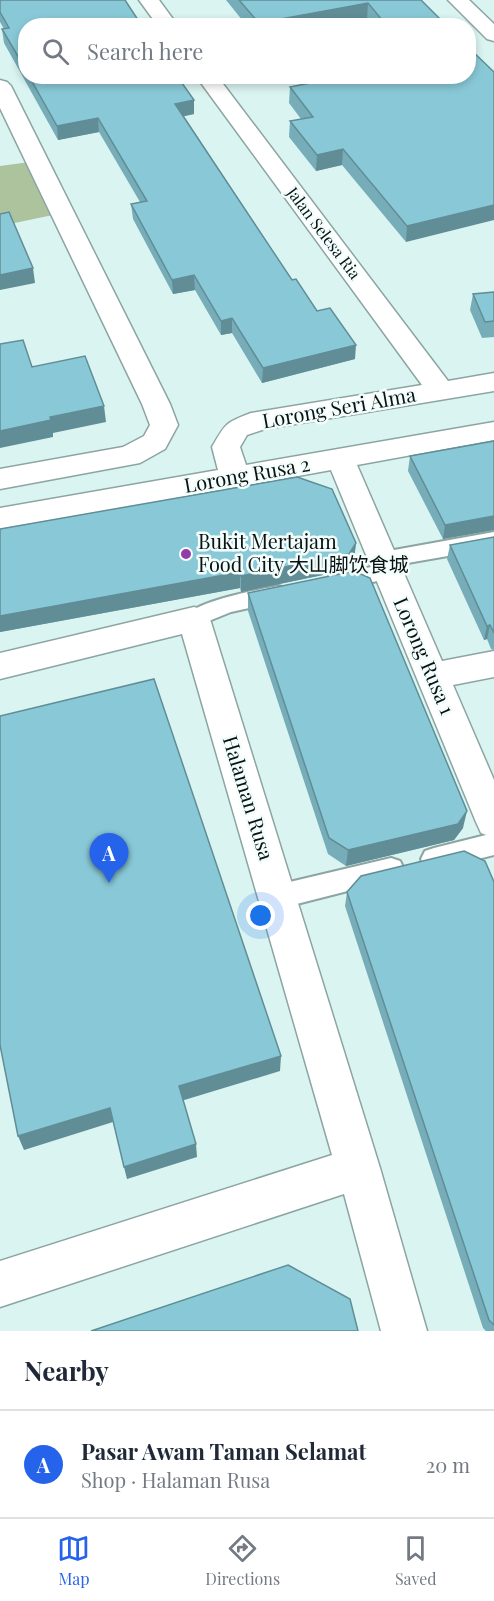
<!DOCTYPE html>
<meta charset="utf-8">
<style>
body{margin:0;font-family:"Playfair Display","Noto Sans SC",serif;background:#f2f2f3;color:#1f2937}
.you{position:absolute;left:261px;top:916px;width:21px;height:21px;margin:-15px;border:4px solid #fff;border-radius:50%;background:#1a73e8;box-shadow:0 0 0 9px #1a73e833}
.badge{display:grid;place-items:center;width:39px;height:39px;border-radius:50%;background:#2563eb;color:#fff;font-size:20px;font-weight:700}
.pin{position:absolute;translate:-50% -50px;filter:drop-shadow(0 2px 3px #0008)}
.pin::after{content:'';position:absolute;top:32px;width:21px;height:18px;background:inherit;clip-path:polygon(0 0,100% 0,50% 100%)}
.list{margin:0;padding:0;list-style:none}
h2{display:flex;justify-content:space-between;align-items:center;height:78px;margin:0;padding:0 24px;font-size:26px}
h2 small{font-size:20px;font-weight:400;color:#747a83}
.list li{display:grid;grid-template-columns:39px 1fr auto;gap:18px;align-items:center;box-sizing:border-box;height:108px;padding:0 24px;border-top:2px solid #e0e1e3}
.list b{display:block;font-size:22px;white-space:nowrap}
.list p{margin:0;font-size:20px;white-space:nowrap;color:#747a83}
.list em{font-size:20px;font-style:normal;color:#747a83}
.icon{flex:none;width:33px;height:33px;fill:none;stroke:currentColor;stroke-width:2;stroke-linecap:round;stroke-linejoin:round}
.map{position:relative;flex:none;width:494px;height:1331px;overflow:hidden}
.search{position:absolute;background:#fff;box-shadow:0 3px 9px #0003;left:18px;right:18px;top:18px;height:66px;display:flex;align-items:center;gap:15px;box-sizing:border-box;padding:0 21px;border-radius:24px;color:#747a83;font-size:22px}
.sheet{height:186px;background:#fff}
nav{display:flex;justify-content:space-around;align-items:center;box-sizing:border-box;height:84px;border-top:2px solid #e0e1e3;background:#fff;font-size:16px;color:#747a83}
nav a{display:grid;justify-items:center;gap:3px}
nav .on{color:#2563eb}
.map>svg:first-child{display:block}
</style>
<div class="map">
<svg width="494" height="1331" viewBox="0 0 494 1331">
<rect width="100%" height="100%" fill="#daf4f1"/>
<!-- green -->
<path fill="#adc39e" d="M30 162 53 215 0 226V166Z"/>
<g fill="none" stroke-linecap="round" stroke-linejoin="round">
<!-- lane casing -->
<g stroke="#8da5a2" stroke-width="4">
<path id="lane" d="M494 532V548L396 565 399 571 395 577 337 590 329 588 326 582 329 576 376 566 372 560 376 555 383 552Z
M278 586 286 588 289 594 286 600 231 612 194 627 186 625 183 619C193 601 257 590 278 586Z
M494 833V855L434 870 425 867 421 859 425 851 434 848Z
M391 858 400 861 404 869 400 877 391 880 277 909 268 905 264 897 268 889 277 885Z"/>
</g>
<!-- street casing -->
<g stroke="#8da5a2" stroke-width="3">
<path id="street" d="M139 0H159L178 26H158Z
M448 0H469L494 24V41L487 39Z
M196 76H217L448 381 494 373V391L265 429 247 435 240 447 246 465 494 422V440L357 465 442 661 494 651V677L453 685 494 780V838L481 833 476 822 331 470 0 530V508L218 470 212 447C226 423 225 423 251 413L422 385Z
M0 80 7 82 11 86 170 404 178 425 165 449 140 463 0 489V469L123 447 144 436 150 425 142 404 0 108Z
M194 607 205 610 210 619 380 1168 427 1331H381L344 1194 0 1307V1261L332 1155 182 634 0 679V653Z"/>
</g>
<!-- lane -->
<use href="#lane" fill="#fff" fill-rule="evenodd"/>
<!-- street -->
<use href="#street" fill="#fff" fill-rule="evenodd"/>
</g>
<!-- wall -->
<path fill="#76adb9" d="M0 0 26 26V76H177L194 100V114L184 116 292 280 355 359 262 383 232 333 221 335 195 290 173 294 133 219 131 204 140 202 99 132 58 140 4 43 2 29H4L0 22Z
M226 0H421L447 26H373L367 19 329 26H247Z
M468 76 406 242 342 165 316 171 289 137 290 121 301 119 289 103 290 87Z
M494 292V337L482 338 470 310 473 294Z
M494 441V530L443 539 408 471 410 456Z
M0 529 356 543 354 559 347 570 241 592 240 588 0 632Z
M494 537V650L491 649 487 639 484 640 447 559 450 545Z
M248 593 463 828 454 840 346 866 328 854 248 611Z
M494 882V1331H486L483 1328 345 906 347 892Z"/>
<!-- shaded-wall -->
<path fill="#608d96" d="M368 3 367 19 329 26H259V23Z
M194 100V114L176 118 175 104Z
M98 118 99 132 58 140 57 126Z
M343 149 342 165 316 171 317 155Z
M494 205V220L406 242 407 226Z
M33 268 35 283 0 290V275Z
M194 275 195 290 173 294 172 280Z
M232 318V333L221 335V321Z
M356 345 355 359 262 383 263 368Z
M104 406 106 422 53 433V437L0 448V431L50 417Z
M494 516V530L443 539 445 525Z
M356 543 354 559 347 570 241 592V576Z
M240 572V588L0 632V616Z
M490 625 487 639 484 640 487 626Z
M467 811 463 828 454 840 346 866 348 850Z
M281 1056 280 1071 181 1101 179 1086Z
M110 1108 113 1122 24 1150 18 1136Z
M196 1144 197 1157 127 1179 124 1167Z"/>
<!-- building -->
<path fill="#89c9d7" stroke="#608d96" stroke-width="1.5" d="M0 0H125L142 26H26V70L2 29 9 28 0 12Z
M239 0H421L447 26H387L368 3 259 23Z
M468 47 494 72V205L407 226 343 149 317 155 290 121 313 117 290 87 345 76H468Z
M29 76H177L194 100 175 104 292 280 296 279 317 311 330 308 356 345 263 368 232 318 221 321 194 275 172 280 131 204 147 201 98 118 57 126Z
M9 212 33 268 0 275V214Z
M494 292V321L485 322 473 294Z
M23 340 32 367 85 356 104 406 50 417 51 420 0 431V344Z
M494 441V516L445 525 410 456Z
M297 477 332 489 356 543 349 554 241 576 240 572 0 616V529Z
M494 537V633L490 625 487 626 450 545Z
M354 571 370 578 467 811 458 824 348 850 329 838 248 593Z
M154 679 281 1056 179 1086 196 1144 124 1167 110 1108 18 1136 0 1045V716Z
M464 851 485 861 494 882V1325L489 1320 347 892 361 876Z
M288 1265 350 1299 358 1331H91Z"/>
<!-- markers -->
<circle fill="#933ba7" stroke="#f3fefc" stroke-width="2" cx="186" cy="554" r="6"/>
<g text-anchor="middle" stroke-width="5" stroke-linejoin="round" paint-order="stroke">
<!-- far-street labels -->
<g font-size="16" fill="#0a1312" stroke="#f3fefc">
<text transform="translate(324 233) rotate(53)" y="6">Jalan Selesa Ria</text>
</g>
<!-- street labels -->
<g font-size="20" fill="#0a1312" stroke="#f3fefc">
<text transform="translate(339 408) rotate(-10)" y="7">Lorong Seri Alma</text>
<text transform="translate(247 475) rotate(-10)" y="7">Lorong Rusa 2</text>
<text transform="translate(424 656) rotate(67)" y="7">Lorong Rusa 1</text>
<text transform="translate(248 798) rotate(73)" y="7">Halaman Rusa</text>
</g>
<!-- poi labels -->
<g font-size="20" fill="#0a1312" stroke="#f3fefc" text-anchor="start">
<text x="198" y="549">Bukit Mertajam<tspan x="198" dy="23">Food City 大山脚饮食城</tspan></text>
</g>
</g>
</svg>
<div class="you"></div>
<div class="pin badge" style="left:109px;top:883px">A</div>
<div class="search"><svg class="icon" aria-label="search" viewBox="0 0 24 24"><circle cx="10" cy="10" r="6"/><path d="M15 15l6 6"/></svg>Search here</div>
</div>
<section class="sheet">
<h2>Nearby<small></small></h2>
<ul class="list">
<li><span class="badge">A</span><div><b>Pasar Awam Taman Selamat</b><p>Shop · Halaman Rusa</p></div><em>20 m</em></li>
</ul>
</section>
<nav>
<a class="on"><svg class="icon" aria-label="map" viewBox="0 0 24 24"><path d="M3 6l6-2 6 2 6-2v14l-6 2-6-2-6 2zM9 4v14M15 6v14"/></svg>Map</a>
<a><svg class="icon" aria-label="directions" viewBox="0 0 24 24"><path d="M12 3l9 9-9 9-9-9zM9 14v-3h6M13 9l2 2-2 2"/></svg>Directions</a>
<a><svg class="icon" aria-label="saved" viewBox="0 0 24 24"><path d="M7 4h10v16l-5-4-5 4z"/></svg>Saved</a>
</nav>
